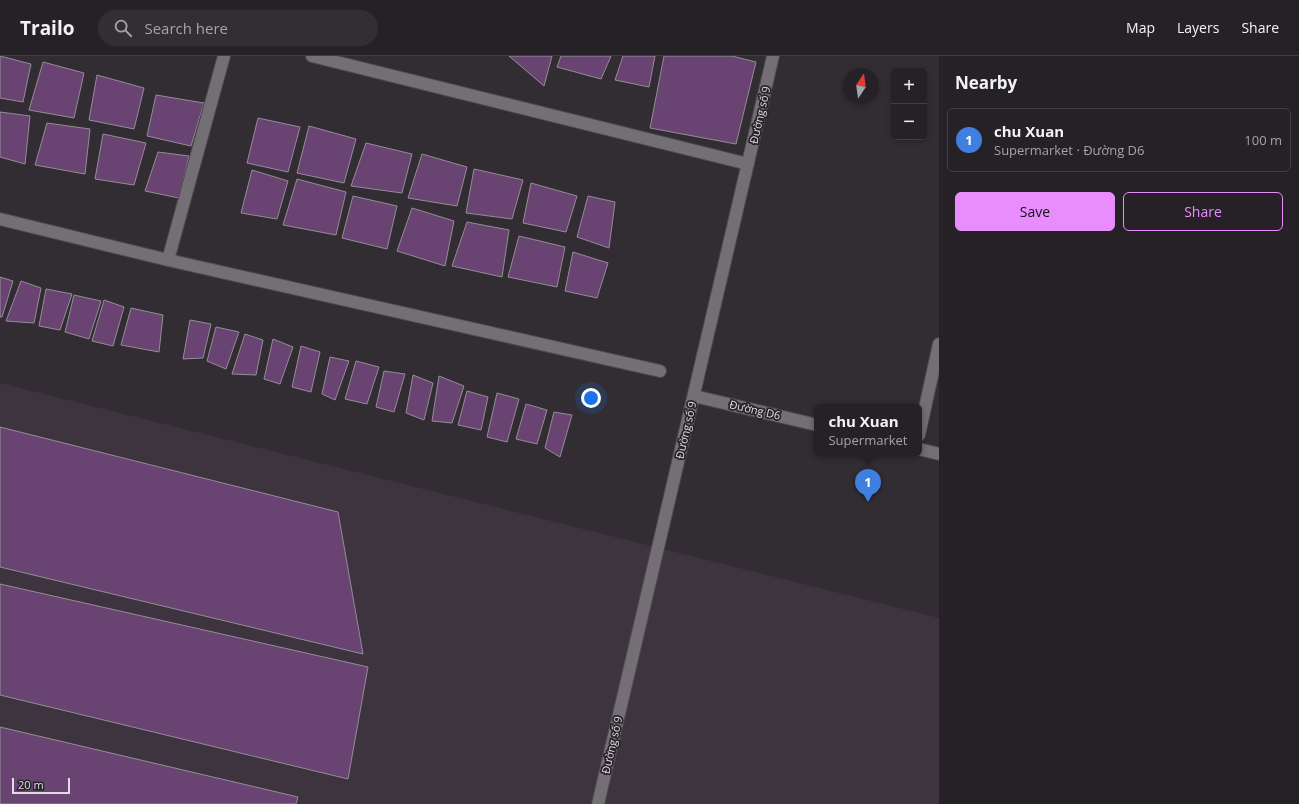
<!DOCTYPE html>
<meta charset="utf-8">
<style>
body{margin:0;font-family:"Open Sans",sans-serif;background:#322e32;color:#f1f3f6}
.controls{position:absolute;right:12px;top:12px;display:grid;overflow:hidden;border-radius:6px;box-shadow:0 2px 6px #0003}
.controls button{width:36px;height:36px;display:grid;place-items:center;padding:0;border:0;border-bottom:1px solid #423e43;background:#262126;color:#f1f3f6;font:20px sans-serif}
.compass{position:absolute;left:843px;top:12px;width:36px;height:36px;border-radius:50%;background:#262126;box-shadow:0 2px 6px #0003;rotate:13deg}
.scale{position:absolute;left:12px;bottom:10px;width:58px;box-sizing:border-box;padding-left:4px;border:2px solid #e0dce1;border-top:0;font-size:11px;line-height:14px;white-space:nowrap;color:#e0dce1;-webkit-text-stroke:3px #282229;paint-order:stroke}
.you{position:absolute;left:591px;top:342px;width:14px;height:14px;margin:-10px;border:3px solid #fff;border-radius:50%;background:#1a73e8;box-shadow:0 0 0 6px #1a73e833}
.badge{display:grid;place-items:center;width:26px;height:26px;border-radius:50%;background:#e98dfe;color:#fff;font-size:13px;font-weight:700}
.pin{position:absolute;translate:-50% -33px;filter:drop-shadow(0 1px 2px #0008)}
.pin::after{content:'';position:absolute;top:21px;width:14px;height:12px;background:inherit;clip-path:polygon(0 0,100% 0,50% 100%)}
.popup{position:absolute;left:814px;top:348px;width:108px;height:52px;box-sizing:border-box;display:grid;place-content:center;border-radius:6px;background:#262126;filter:drop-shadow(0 1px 3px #0005);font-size:13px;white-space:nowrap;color:#a4a3a7}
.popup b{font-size:15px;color:#f1f3f6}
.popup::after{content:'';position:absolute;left:50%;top:100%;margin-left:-8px;border:8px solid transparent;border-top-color:#262126}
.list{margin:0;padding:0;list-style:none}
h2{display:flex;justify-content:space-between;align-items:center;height:52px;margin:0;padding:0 16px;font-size:17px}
h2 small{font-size:13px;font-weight:400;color:#a4a3a7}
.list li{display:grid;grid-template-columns:26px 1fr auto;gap:12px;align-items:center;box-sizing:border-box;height:64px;margin:0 8px 8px;padding:0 8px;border:1px solid #423e43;border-radius:6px}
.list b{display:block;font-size:15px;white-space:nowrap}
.list p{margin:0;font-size:13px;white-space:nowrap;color:#a4a3a7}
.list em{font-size:13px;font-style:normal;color:#a4a3a7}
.actions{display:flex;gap:8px;padding:12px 16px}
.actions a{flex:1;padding:9px 0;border:1px solid #e98dfe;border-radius:6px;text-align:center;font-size:14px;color:#e98dfe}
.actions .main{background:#e98dfe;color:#111}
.icon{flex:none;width:22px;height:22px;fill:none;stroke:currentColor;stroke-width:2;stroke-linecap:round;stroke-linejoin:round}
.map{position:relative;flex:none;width:939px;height:748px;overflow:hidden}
header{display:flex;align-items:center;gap:24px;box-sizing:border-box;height:56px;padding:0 20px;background:#262126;border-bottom:1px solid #423e43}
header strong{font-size:19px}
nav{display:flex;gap:22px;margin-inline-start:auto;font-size:14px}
.search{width:280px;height:36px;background:#322e32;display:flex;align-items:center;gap:10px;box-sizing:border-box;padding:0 14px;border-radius:22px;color:#a4a3a7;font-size:15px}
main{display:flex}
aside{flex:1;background:#262126}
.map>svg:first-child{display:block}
</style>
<header>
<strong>Trailo</strong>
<div class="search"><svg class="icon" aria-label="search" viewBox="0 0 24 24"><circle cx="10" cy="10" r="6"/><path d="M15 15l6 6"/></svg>Search here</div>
<nav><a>Map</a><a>Layers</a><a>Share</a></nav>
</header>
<main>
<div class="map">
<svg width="939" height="748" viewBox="0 0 939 748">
<rect width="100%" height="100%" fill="#322c33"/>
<!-- built -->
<path fill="#3d343f" d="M0 327 939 562V748H0Z"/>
<!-- building -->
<path fill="#694472" stroke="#948d95" d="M0 0 31 8 23 46 0 42Z
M509 0H552L544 30Z
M561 0H611L601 23 557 11Z
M623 0H655L649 31 615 24Z
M664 0H732L756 6 736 88 650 72Z
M43 6 84 17 74 62 29 54Z
M97 19 144 32 134 73 89 64Z
M156 39 204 47 191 90 147 80Z
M0 56 30 60 25 108 0 101Z
M258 62 300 71 288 116 247 107Z
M47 67 90 73 85 118 35 109Z
M309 70 356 83 344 127 297 117Z
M103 78 146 87 134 129 95 123Z
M366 87 412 98 402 137 351 130Z
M158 96 189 100 179 142 145 135Z
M422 98 467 111 457 150 408 142Z
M474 113 523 124 512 163 466 157Z
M252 114 288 125 277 163 241 157Z
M297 123 346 136 336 179 283 169Z
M531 127 577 140 566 176 523 167Z
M353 140 397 150 387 193 342 182Z
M588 140 615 146 609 192 577 181Z
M412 152 454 165 445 210 397 195Z
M467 166 509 174 502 221 452 210Z
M519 180 565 191 557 231 508 221Z
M573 196 608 207 597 242 565 235Z
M0 221 13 225 2 261H0Z
M21 225 41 232 34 267 6 265Z
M46 233 72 238 60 274 39 270Z
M74 239 101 245 89 283 65 276Z
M104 244 124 251 113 290 92 285Z
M131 252 163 259 159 296 121 289Z
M190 264 211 268 203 302 183 303Z
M216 271 239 276 226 313 207 305Z
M245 278 263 284 256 319 232 318Z
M273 283 293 291 280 328 264 323Z
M301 290 320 296 311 336 292 331Z
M330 301 349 305 335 344 322 338Z
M356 305 379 311 367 348 345 343Z
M384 315 405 318 394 356 376 351Z
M413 319 433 327 424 364 406 357Z
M439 320 464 330 452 367 432 365Z
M467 335 488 341 481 374 458 369Z
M497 337 519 343 507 386 487 381Z
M526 348 547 354 537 388 516 383Z
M554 356 572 359 560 401 545 392Z
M0 371 338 456 363 598 0 511Z
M0 528 368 611 348 723 0 639Z
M0 671 298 741 296 748H0Z"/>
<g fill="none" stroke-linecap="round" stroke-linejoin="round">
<!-- minor casing -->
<g stroke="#4d494e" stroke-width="14">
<path id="minor" d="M312 0 748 108
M0 163 168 204 660 315
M168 204 224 0
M694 340 817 369
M919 379 939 288
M919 393 939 398
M598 748 773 0"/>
</g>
<!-- minor -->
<use href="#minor" stroke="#746e75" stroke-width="12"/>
</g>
<g text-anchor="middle" stroke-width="3.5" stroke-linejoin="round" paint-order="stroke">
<!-- street labels -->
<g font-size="11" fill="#e0dce1" stroke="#282229">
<text transform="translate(760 59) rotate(-77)" y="4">Đường số 9</text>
<text transform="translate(755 354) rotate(13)" y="4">Đường D6</text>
<text transform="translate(686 374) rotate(-77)" y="4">Đường số 9</text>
<text transform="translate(612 689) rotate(-77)" y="4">Đường số 9</text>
</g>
</g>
</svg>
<div class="controls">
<button>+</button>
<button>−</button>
</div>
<svg class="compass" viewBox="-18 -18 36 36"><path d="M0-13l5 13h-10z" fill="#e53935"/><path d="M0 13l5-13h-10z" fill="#a4a3a7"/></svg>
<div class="scale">20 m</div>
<div class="you"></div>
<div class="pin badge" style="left:868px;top:446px;background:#3f7fe0">1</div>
<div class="popup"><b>chu Xuan</b>Supermarket</div>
</div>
<aside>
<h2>Nearby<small></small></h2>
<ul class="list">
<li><span class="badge" style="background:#3f7fe0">1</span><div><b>chu Xuan</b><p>Supermarket · Đường D6</p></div><em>100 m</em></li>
</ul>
<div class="actions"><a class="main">Save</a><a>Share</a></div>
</aside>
</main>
